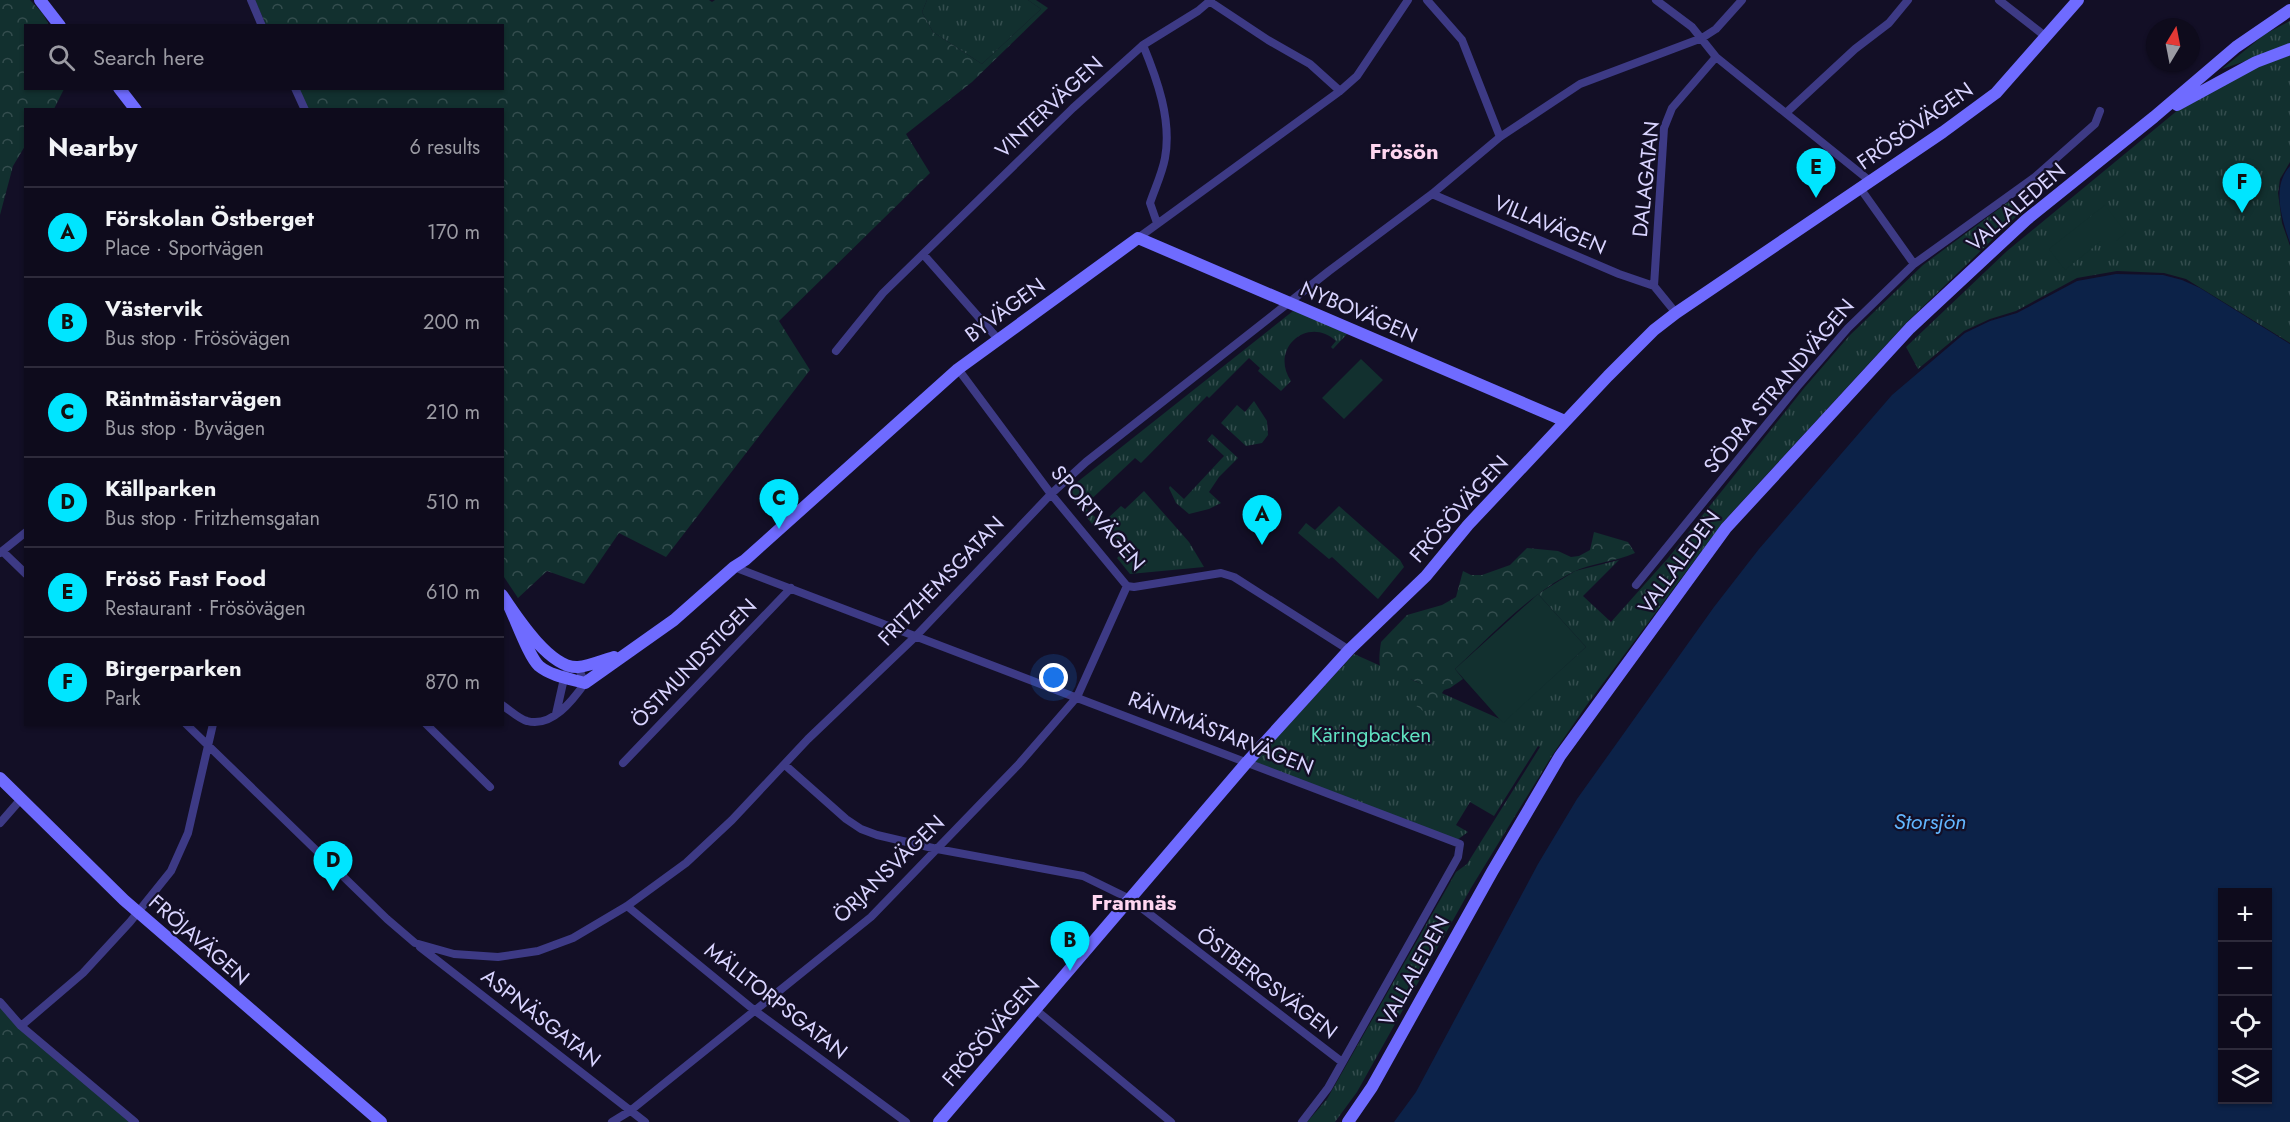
<!DOCTYPE html>
<meta charset="utf-8">
<style>
body{margin:0;font-family:Jost,sans-serif;background:#171425;color:#f1f3f6}
.controls{position:absolute;right:18px;bottom:18px;display:grid;overflow:hidden;border-radius:0px;box-shadow:0 2px 4px #0004}
.controls button{width:54px;height:54px;display:grid;place-items:center;padding:0;border:0;border-bottom:2px solid #2e2b3b;background:#0e0b1c;color:#f1f3f6;font:30px sans-serif}
.compass{position:absolute;left:2146px;top:18px;width:54px;height:54px;border-radius:50%;background:#0e0b1c;box-shadow:0 2px 4px #0004;rotate:10deg}
.you{position:absolute;left:1054px;top:678px;width:21px;height:21px;margin:-15px;border:4px solid #fff;border-radius:50%;background:#1a73e8;box-shadow:0 0 0 9px #1a73e833}
.badge{display:grid;place-items:center;width:39px;height:39px;border-radius:50%;background:#00e5ff;color:#111;font-size:20px;font-weight:700}
.pin{position:absolute;translate:-50% -50px;filter:drop-shadow(0 2px 3px #0008)}
.pin::after{content:'';position:absolute;top:32px;width:21px;height:18px;background:inherit;clip-path:polygon(0 0,100% 0,50% 100%)}
.list{margin:0;padding:0;list-style:none}
h2{display:flex;justify-content:space-between;align-items:center;height:78px;margin:0;padding:0 24px;font-size:26px}
h2 small{font-size:20px;font-weight:400;color:#9b9ba3}
.list li{display:grid;grid-template-columns:39px 1fr auto;gap:18px;align-items:center;box-sizing:border-box;height:90px;padding:0 24px;border-top:2px solid #2e2b3b}
.list b{display:block;font-size:22px;white-space:nowrap}
.list p{margin:0;font-size:20px;white-space:nowrap;color:#9b9ba3}
.list em{font-size:20px;font-style:normal;color:#9b9ba3}
.icon{flex:none;width:33px;height:33px;fill:none;stroke:currentColor;stroke-width:2;stroke-linecap:round;stroke-linejoin:round}
.map{position:relative;flex:none;width:2290px;height:1122px;overflow:hidden}
.search{position:absolute;background:#0e0b1c;box-shadow:0 2px 4px #0004;left:24px;top:24px;width:480px;height:66px;display:flex;align-items:center;gap:15px;box-sizing:border-box;padding:0 21px;border-radius:0px;color:#9b9ba3;font-size:22px}
.panel{position:absolute;background:#0e0b1c;box-shadow:0 2px 4px #0004;left:24px;top:108px;width:480px;height:618px;border-radius:0px}
.map>svg:first-child{display:block}
</style>
<div class="map">
<svg width="2290" height="1122" viewBox="0 0 2290 1122">
<defs>
<pattern id="grass-tufts" width="24" height="20" patternUnits="userSpaceOnUse" patternTransform="scale(1.5)"><rect width="24" height="20" fill="#12302f"/><path d="M3 7l-1-3M5 7V3M7 7l1-3M15 17l-1-3M17 17v-4M19 17l1-3" fill="none" stroke="#344d4e"/></pattern>
<pattern id="forest-crowns" width="20" height="18" patternUnits="userSpaceOnUse" patternTransform="scale(1.5)"><rect width="20" height="18" fill="#12302f"/><path d="M2 6a3 3 0 1 1 6 0M12 15a3 3 0 1 1 6 0" fill="none" stroke="#344d4e"/></pattern>
</defs>
<rect width="100%" height="100%" fill="#130f26"/>
<!-- grass -->
<path fill="url(#grass-tufts)" d="M927 0H1028L1041 9 982 64 933 32 922 12Z
M2290 21V46L2222 69 2265 34Z
M2290 55V162L2280 179 2278 193 2282 223 2290 246V343L2186 279 2164 273 2117 271 2077 278 2016 311 1990 319 1964 331 1918 369 1906 347 2007 251 2184 105 2248 71Z
M2011 200 2021 212 1906 323 1724 521 1586 706 1553 754 1471 888 1357 1092 1335 1122H1307L1327 1099 1456 872 1467 864 1540 747 1538 746 1494 816 1470 802 1456 825 1468 832 1457 840 1254 762 1354 654 1500 719 1503 722 1586 647 1538 594 1575 571 1619 560 1583 596 1611 622 1669 557 1805 387 1850 335 1923 265Z
M1293 311 1302 313 1347 334 1333 349 1331 347 1336 341C1308 315 1269 349 1291 381L1281 391 1258 371 1260 368 1249 358 1209 398 1207 396 1141 463 1135 458 1084 506 1097 519 1092 524 1069 495 1068 490 1071 487Z
M1254 401 1267 421 1268 435 1262 443 1246 446 1221 423 1237 405 1245 412Z
M1212 434 1238 458 1219 477 1209 492 1221 503 1209 509 1189 514 1176 503 1169 488 1170 486 1184 499 1224 456 1207 440Z
M1144 491 1189 542 1204 567 1130 574 1117 558 1123 552 1107 519 1121 506 1125 509Z
M1339 506 1400 560 1404 567 1378 599 1332 557 1329 559 1298 533 1306 523 1315 530Z"/>
<!-- forest -->
<path fill="url(#forest-crowns)" d="M0 0H30L43 14 49 25 26 26V88L64 89 54 109 26 110 25 146 13 166 0 215Z
M255 0H709L712 2 715 0H927L922 12 933 32 982 64 1041 9 1028 0H1036L1048 8 972 82 906 134 930 173 779 321 810 370 666 557 619 533 584 584 547 571 518 598 502 574V110L308 109 298 89 502 88V26L266 25Z
M1594 532 1628 542 1635 553C1615 562 1591 563 1573 572 1528 595 1492 635 1455 669L1463 679 1450 688 1444 690 1442 693 1444 703 1440 708 1423 711 1415 705C1415 697 1420 692 1421 684 1396 668 1373 693 1381 642L1407 615 1442 605 1456 597 1463 571 1471 575H1482L1510 565 1527 548 1558 551 1571 557 1579 556 1590 550Z
M0 1006 131 1122H0Z"/>
<!-- garden -->
<path fill="#12302f" d="M2105 205 2126 233 2116 241H2101L2065 270 2049 249Z
M1361 359 1383 380 1344 419 1322 398Z
M1538 594 1586 647 1503 723 1455 669Z"/>
<!-- water -->
<path fill="#0c2248" fill-rule="evenodd" d="M2290 166V243C2282 219 2271 187 2290 166Z
M2116 274 2163 275 2182 280 2200 288 2290 344V1122H1394L1416 1092 1538 864 1577 799 1714 607 1759 549 1892 395 1965 333 1990 321 2017 313 2077 281ZM2222 892H2268V1100H2222Z"/>
<g fill="none" stroke-linecap="round" stroke-linejoin="round">
<!-- street -->
<path stroke="#3d3a85" stroke-width="8" d="M251 0 262 26
M1427 0 1462 40 1500 137
M1656 0 1692 27 1716 57 1870 181
M1999 0 2045 36
M1209 1 1268 40 1310 64 1340 91
M1143 45C1157 79 1172 120 1165 158 1162 174 1155 188 1150 203L1157 223
M295 88 305 110
M1787 112 1855 49 1889 23 1908 0
M1860 188 1914 264
M1432 194 1619 274 1654 286
M1138 238 1340 91 1357 76 1408 0
M923 254 998 339
M1676 313 1654 286 1664 128 1672 108 1716 57
M836 351 883 293 1073 108 1143 45 1198 11 1211 0
M958 369 1051 494 1127 586 1134 587 1221 573 1234 577 1349 650
M2 551 26 574
M0 553 26 532
M734 567 1460 844 1458 857 1328 1088 1302 1122
M1636 585 1797 387 1848 328 1914 264 2035 177 2095 124 2100 111
M502 705C510 710 519 719 527 721 552 728 573 700 585 683L578 667
M556 714 565 674
M186 724 387 919 415 943 454 954 498 957 538 951 573 938 627 906 686 863 732 820 808 739 916 636 1051 494 1086 462 1329 271 1432 194 1500 137 1580 84 1702 38 1716 29 1742 0
M426 724 490 787
M623 763 791 588
M785 765 846 819 861 829 877 835 937 849 1083 876 1130 899 1342 1062
M0 823 21 799
M627 906 754 1010 906 1122
M420 947 645 1122
M0 1002 21 1026 135 1122
M1036 1010 1171 1122
M21 1026 83 973 130 922 171 871 188 833 213 724
M612 1122 630 1111 871 917 1019 764 1077 697 1127 586"/>
<!-- secondary -->
<path stroke="#6f6bff" stroke-width="12" d="M40 0 60 26
M119 88 136 110
M2177 105 2256 62 2290 49
M502 595C516 616 550 669 578 667 590 666 603 660 614 657
M509 606C516 620 529 657 539 666 551 676 571 679 585 683L674 620 734 567 745 560 958 369 1138 238 1565 421
M0 778 124 900 381 1122
M939 1122 1247 762 1349 650 1426 576 1468 525 1608 376 1654 330 1676 313 1943 132 1996 93 2078 0
M1348 1122 1372 1087 1492 872 1560 756 1726 528 1910 328 2026 220 2154 117 2236 47 2290 10"/>
</g>
<g text-anchor="middle" stroke-width="4.5" stroke-linejoin="round" paint-order="stroke">
<!-- street labels -->
<g font-size="21" fill="#d9d4ff" stroke="#130f26">
<text transform="translate(1049 107) rotate(-43)" y="7">VINTERVÄGEN</text>
<text transform="translate(1915 126) rotate(-35)" y="7">FRÖSÖVÄGEN</text>
<text transform="translate(1646 179) rotate(-84)" y="7">DALAGATAN</text>
<text transform="translate(2016 207) rotate(-41)" y="7">VALLALEDEN</text>
<text transform="translate(1550 225) rotate(23)" y="7">VILLAVÄGEN</text>
<text transform="translate(1005 310) rotate(-36)" y="7">BYVÄGEN</text>
<text transform="translate(1359 312) rotate(23)" y="7">NYBOVÄGEN</text>
<text transform="translate(1779 386) rotate(-50)" y="7">SÖDRA STRANDVÄGEN</text>
<text transform="translate(1459 509) rotate(-48)" y="7">FRÖSÖVÄGEN</text>
<text transform="translate(1098 518) rotate(49)" y="7">SPORTVÄGEN</text>
<text transform="translate(1679 562) rotate(-54)" y="7">VALLALEDEN</text>
<text transform="translate(941 581) rotate(-46)" y="7">FRITZHEMSGATAN</text>
<text transform="translate(694 663) rotate(-46)" y="7">ÖSTMUNDSTIGEN</text>
<text transform="translate(1221 733) rotate(21)" y="7">RÄNTMÄSTARVÄGEN</text>
<text transform="translate(889 869) rotate(-44)" y="7">ÖRJANSVÄGEN</text>
<text transform="translate(199 940) rotate(41)" y="7">FRÖJAVÄGEN</text>
<text transform="translate(1414 971) rotate(-61)" y="7">VALLALEDEN</text>
<text transform="translate(1267 983) rotate(37)" y="7">ÖSTBERGSVÄGEN</text>
<text transform="translate(776 1001) rotate(38)" y="7">MÄLLTORPSGATAN</text>
<text transform="translate(541 1018) rotate(38)" y="7">ASPNÄSGATAN</text>
<text transform="translate(991 1032) rotate(-49)" y="7">FRÖSÖVÄGEN</text>
</g>
<!-- park labels -->
<g font-size="21" fill="#5fe0c0" stroke="#130f26">
<text x="1371" y="742">Käringbacken</text>
</g>
<!-- neighbourhood labels -->
<g font-size="22" font-weight="bold" fill="#ffd6f0" stroke="#130f26">
<text x="1404" y="159">Frösön</text>
<text x="1134" y="910">Framnäs</text>
</g>
<!-- water labels -->
<g font-size="22" font-style="italic" fill="#62b6ff" stroke="#130f26">
<text x="1930" y="829">Storsjön</text>
</g>
</g>
</svg>
<div class="controls">
<button>+</button>
<button>−</button>
<button><svg class="icon" aria-label="locate" viewBox="0 0 24 24"><circle cx="12" cy="12" r="6"/><path d="M12 2v4M12 18v4M2 12h4M18 12h4"/></svg></button>
<button><svg class="icon" aria-label="layers" viewBox="0 0 24 24"><path d="M12 4l9 5-9 5-9-5zM3 14l9 5 9-5"/></svg></button>
</div>
<svg class="compass" viewBox="-18 -18 36 36"><path d="M0-13l5 13h-10z" fill="#e53935"/><path d="M0 13l5-13h-10z" fill="#9b9ba3"/></svg>
<div class="you"></div>
<div class="pin badge" style="left:1262px;top:545px">A</div>
<div class="pin badge" style="left:1070px;top:971px">B</div>
<div class="pin badge" style="left:779px;top:529px">C</div>
<div class="pin badge" style="left:333px;top:891px">D</div>
<div class="pin badge" style="left:1816px;top:198px">E</div>
<div class="pin badge" style="left:2242px;top:213px">F</div>
<div class="search"><svg class="icon" aria-label="search" viewBox="0 0 24 24"><circle cx="10" cy="10" r="6"/><path d="M15 15l6 6"/></svg>Search here</div>
<section class="panel">
<h2>Nearby<small>6 results</small></h2>
<ul class="list">
<li><span class="badge">A</span><div><b>Förskolan Östberget</b><p>Place · Sportvägen</p></div><em>170 m</em></li>
<li><span class="badge">B</span><div><b>Västervik</b><p>Bus stop · Frösövägen</p></div><em>200 m</em></li>
<li><span class="badge">C</span><div><b>Räntmästarvägen</b><p>Bus stop · Byvägen</p></div><em>210 m</em></li>
<li><span class="badge">D</span><div><b>Källparken</b><p>Bus stop · Fritzhemsgatan</p></div><em>510 m</em></li>
<li><span class="badge">E</span><div><b>Frösö Fast Food</b><p>Restaurant · Frösövägen</p></div><em>610 m</em></li>
<li><span class="badge">F</span><div><b>Birgerparken</b><p>Park</p></div><em>870 m</em></li>
</ul>
</section>
</div>
